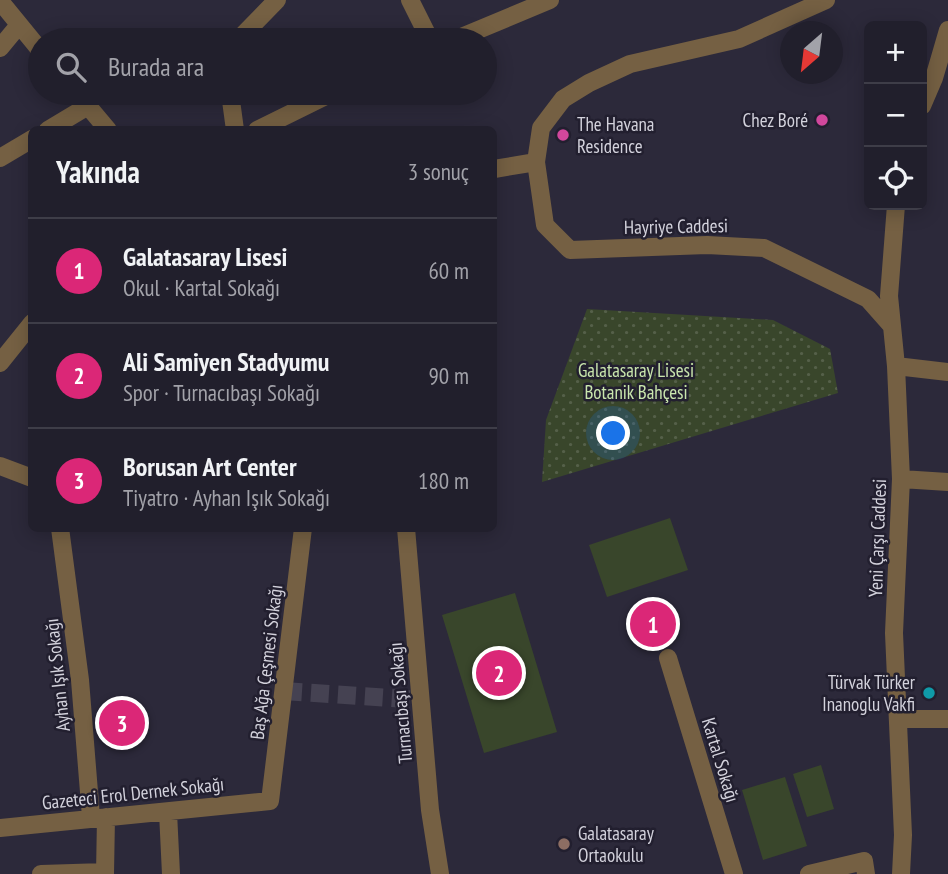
<!DOCTYPE html>
<html lang="tr">
<meta charset="utf-8">
<style>
body{margin:0;font-family:"PT Sans Narrow",sans-serif;background:#2d2c38;color:#f1f3f6}
.controls{position:absolute;right:21px;top:21px;display:grid;overflow:hidden;border-radius:10px;box-shadow:0 4px 18px #0003}
.controls button{width:63px;height:63px;display:grid;place-items:center;padding:0;border:0;border-bottom:2px solid #3e3d48;background:#211f2c;color:#f1f3f6;font:35px sans-serif}
.compass{position:absolute;left:780px;top:21px;width:63px;height:63px;border-radius:50%;background:#211f2c;box-shadow:0 4px 18px #0003;rotate:208deg}
.you{position:absolute;left:614px;top:434px;width:24px;height:24px;margin:-18px;border:5px solid #fff;border-radius:50%;background:#1a73e8;box-shadow:0 0 0 10px #1a73e833}
.badge{display:grid;place-items:center;width:46px;height:46px;border-radius:50%;background:#db2777;color:#fff;font-size:23px;font-weight:700}
.pin{position:absolute;translate:-50% -50%;border:4px solid #fff;box-shadow:0 2px 7px #0006}
.list{margin:0;padding:0;list-style:none}
h2{display:flex;justify-content:space-between;align-items:center;height:91px;margin:0;padding:0 28px;font-size:30px}
h2 small{font-size:23px;font-weight:400;color:#a2a2a9}
.list li{display:grid;grid-template-columns:46px 1fr auto;gap:21px;align-items:center;box-sizing:border-box;height:105px;padding:0 28px;border-top:2px solid #3e3d48}
.list b{display:block;font-size:26px;white-space:nowrap}
.list p{margin:0;font-size:23px;white-space:nowrap;color:#a2a2a9}
.list em{font-size:23px;font-style:normal;color:#a2a2a9}
.icon{flex:none;width:38px;height:38px;fill:none;stroke:currentColor;stroke-width:2;stroke-linecap:round;stroke-linejoin:round}
.map{position:relative;flex:none;width:948px;height:874px;overflow:hidden}
.search{position:absolute;background:#211f2c;box-shadow:0 4px 18px #0003;left:28px;top:28px;width:469px;height:77px;display:flex;align-items:center;gap:18px;box-sizing:border-box;padding:0 24px;border-radius:38px;color:#a2a2a9;font-size:26px}
.panel{position:absolute;background:#211f2c;box-shadow:0 4px 18px #0003;left:28px;top:126px;width:469px;height:406px;border-radius:10px}
.map>svg:first-child{display:block}
</style>
<div class="map">
<svg width="948" height="874" viewBox="0 0 948 874">
<defs>
<pattern id="garden-dots" width="8" height="8" patternUnits="userSpaceOnUse" patternTransform="scale(1.75)"><rect width="8" height="8" fill="#39462b"/><path d="M2 2h.1M6 6h.1" fill="none" stroke="#556049" stroke-width="1.8" stroke-linecap="round"/></pattern>
</defs>
<rect width="100%" height="100%" fill="#2c293a"/>
<!-- garden -->
<path fill="url(#garden-dots)" d="M587 309 773 320 830 349 838 393 542 482 546 420Z"/>
<!-- pitch -->
<path fill="#39462b" d="M670 518 688 570 607 597 589 545Z
M515 593 557 732 484 753 442 615Z
M821 765 834 809 807 817 793 774Z
M785 777 807 846 763 860 742 790Z"/>
<g fill="none" stroke-linecap="round" stroke-linejoin="round">
<!-- street-tunnel -->
<path stroke="#454252" stroke-width="18" stroke-dasharray="18 9" stroke-linecap="butt" d="M284 691 421 700"/>
<!-- street -->
<path stroke="#756043" stroke-width="18" d="M410 0 430 40
M826 0 739 39 630 64 589 83 563 99 541 128 536 162 545 225 570 250 707 245 764 248 868 299 891 325
M0 1 40 50
M238 40 277 0
M454 40 550 0
M0 48 19 25
M77 93 108 130
M230 93 235 130
M922 106 934 78 948 30
M48 130 88 106
M257 130 332 93
M0 158 32 139
M494 169 536 162
M896 205 889 296 896 366 901 479 894 633 903 835 901 874
M0 363 32 323
M896 366 948 372
M0 466 32 478
M901 479 948 482
M60 528 80 680 91 817
M406 528 430 810 440 874
M668 658 734 874
M898 719H948
M168 812 171 874
M0 828 270 801 303 528
M41 874 105 872
M105 874 106 817
M809 874 864 861 866 874"/>
</g>
<!-- markers -->
<g fill="#d1479c" stroke="#221f2f" stroke-width="2.5">
<circle cx="822" cy="120" r="7"/>
<circle cx="563" cy="135" r="7"/>
</g>
<circle fill="#0f9aa8" stroke="#221f2f" stroke-width="2.5" cx="929" cy="693" r="7"/>
<circle fill="#8d6e63" stroke="#221f2f" stroke-width="2.5" cx="564" cy="844" r="7"/>
<g text-anchor="middle" stroke-width="5" stroke-linejoin="round" paint-order="stroke">
<!-- poi labels -->
<g font-size="19" fill="#d3d2dc" stroke="#221f2f" text-anchor="end">
<text x="808" y="127">Chez Boré</text>
<text x="577" y="131" text-anchor="start">The Havana<tspan x="577" dy="22">Residence</tspan></text>
<text x="915" y="689">Türvak Türker<tspan x="915" dy="22">Inanoglu Vakfi</tspan></text>
<text x="578" y="840" text-anchor="start">Galatasaray<tspan x="578" dy="22">Ortaokulu</tspan></text>
</g>
<!-- street labels -->
<g font-size="19" fill="#d3d2dc" stroke="#221f2f">
<text transform="translate(676 226) rotate(-1)" y="7">Hayriye Caddesi</text>
<text transform="translate(877 538) rotate(-88)" y="7">Yeni Çarşı Caddesi</text>
<text transform="translate(266 662) rotate(-83)" y="7">Baş Ağa Çeşmesi Sokağı</text>
<text transform="translate(57 675) rotate(-96)" y="7">Ayhan Işık Sokağı</text>
<text transform="translate(400 703) rotate(-95)" y="7">Turnacıbaşı Sokağı</text>
<text transform="translate(721 760) rotate(73)" y="7">Kartal Sokağı</text>
<text transform="translate(133 793) rotate(-6)" y="7">Gazeteci Erol Dernek Sokağı</text>
</g>
<!-- park labels -->
<g font-size="19" fill="#c9e6ad" stroke="#221f2f">
<text x="636" y="377">Galatasaray Lisesi<tspan x="636" dy="22">Botanik Bahçesi</tspan></text>
</g>
</g>
</svg>
<div class="controls">
<button>+</button>
<button>−</button>
<button><svg class="icon" aria-label="locate" viewBox="0 0 24 24"><circle cx="12" cy="12" r="6"/><path d="M12 2v4M12 18v4M2 12h4M18 12h4"/></svg></button>
</div>
<svg class="compass" viewBox="-18 -18 36 36"><path d="M0-13l5 13h-10z" fill="#e53935"/><path d="M0 13l5-13h-10z" fill="#a2a2a9"/></svg>
<div class="you"></div>
<div class="pin badge" style="left:653px;top:624px">1</div>
<div class="pin badge" style="left:499px;top:673px">2</div>
<div class="pin badge" style="left:122px;top:723px">3</div>
<div class="search"><svg class="icon" aria-label="search" viewBox="0 0 24 24"><circle cx="10" cy="10" r="6"/><path d="M15 15l6 6"/></svg>Burada ara</div>
<section class="panel">
<h2>Yakında<small>3 sonuç</small></h2>
<ul class="list">
<li><span class="badge">1</span><div><b>Galatasaray Lisesi</b><p>Okul · Kartal Sokağı</p></div><em>60 m</em></li>
<li><span class="badge">2</span><div><b>Ali Samiyen Stadyumu</b><p>Spor · Turnacıbaşı Sokağı</p></div><em>90 m</em></li>
<li><span class="badge">3</span><div><b>Borusan Art Center</b><p>Tiyatro · Ayhan Işık Sokağı</p></div><em>180 m</em></li>
</ul>
</section>
</div>
